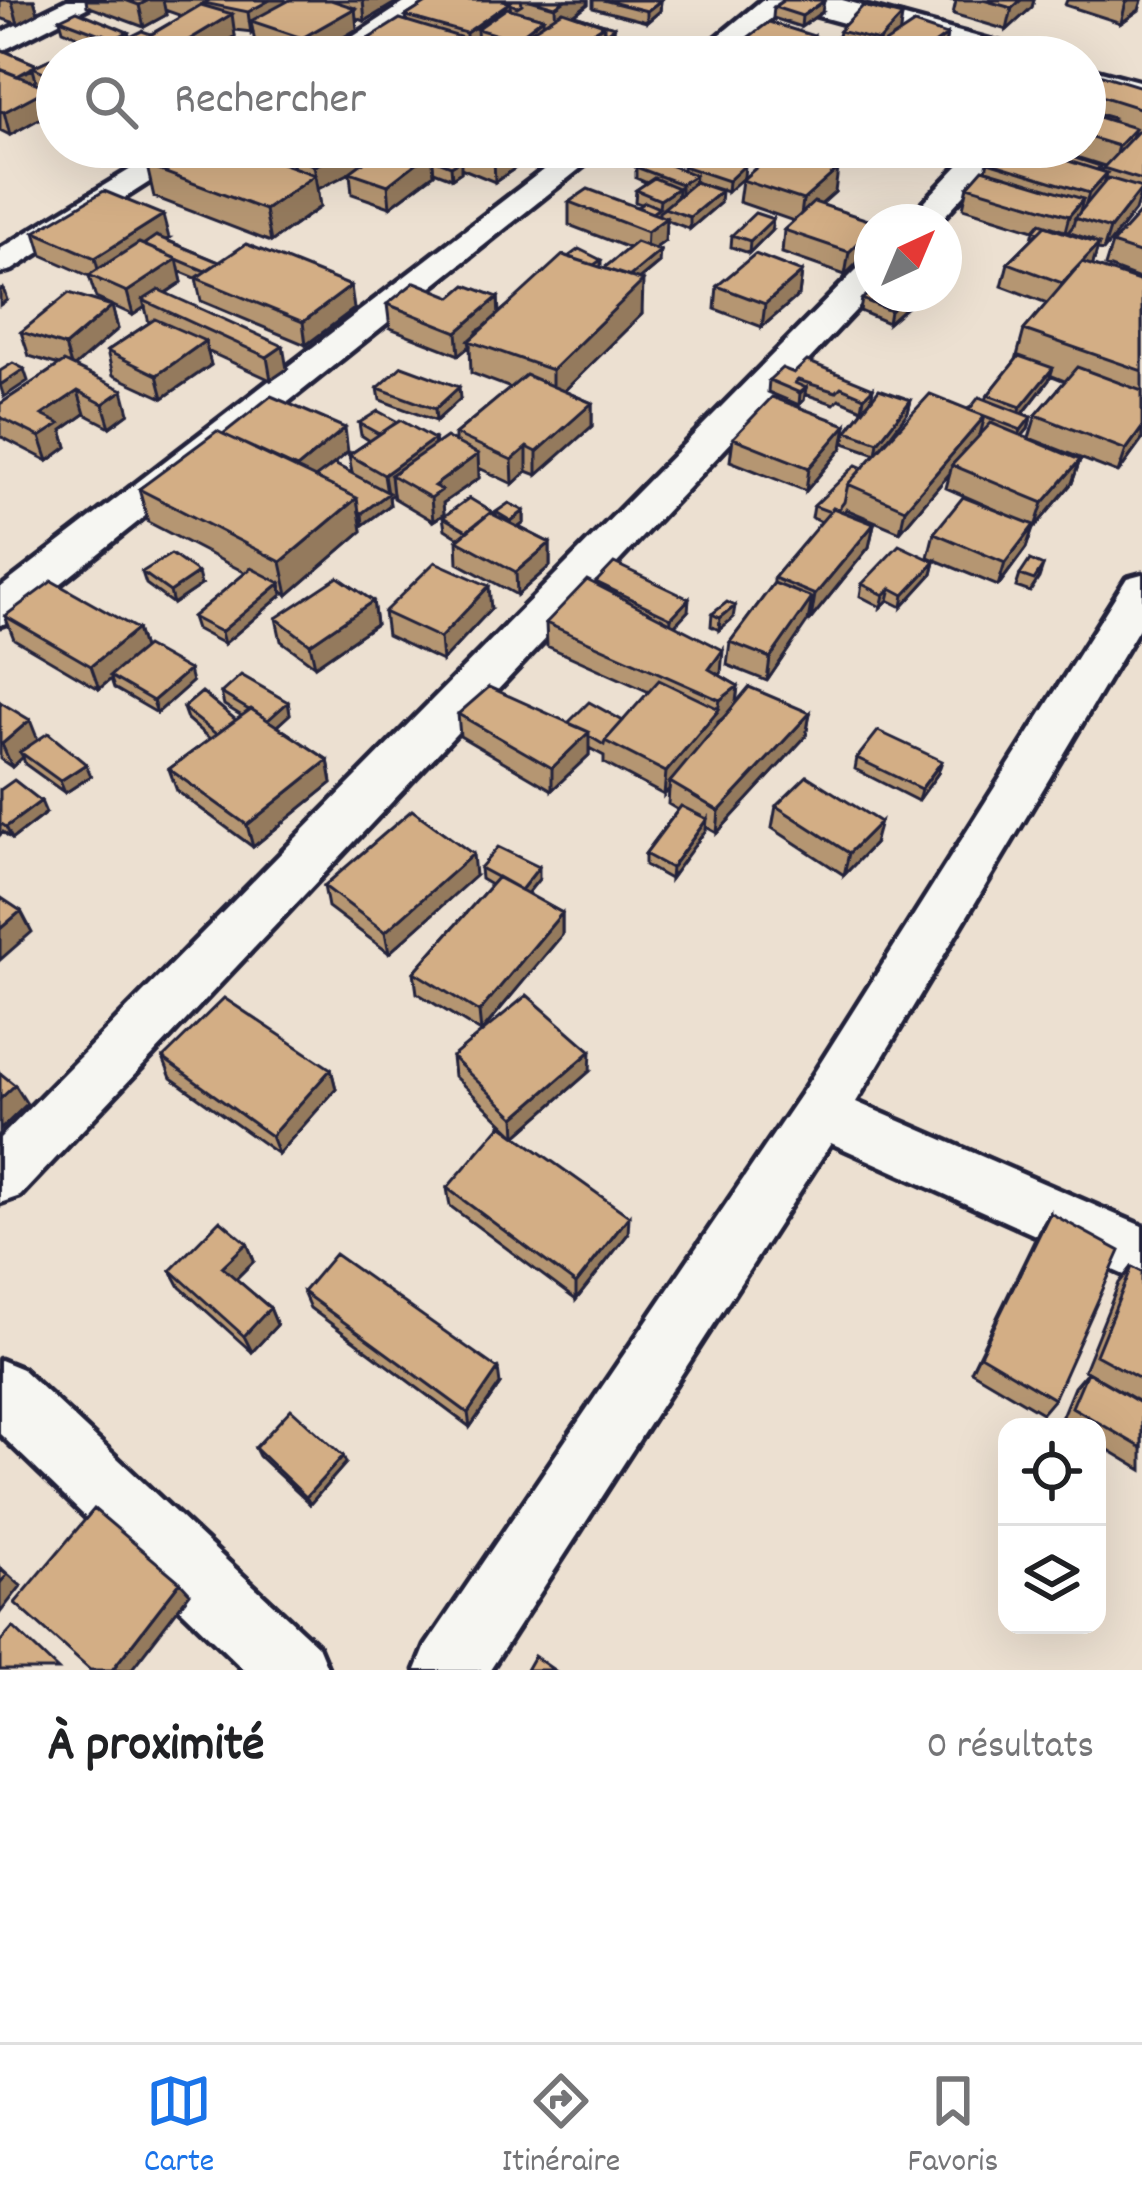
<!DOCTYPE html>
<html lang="fr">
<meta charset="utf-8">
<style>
body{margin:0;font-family:Dekko,sans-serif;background:#f2f2f2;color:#202124}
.controls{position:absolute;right:36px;bottom:36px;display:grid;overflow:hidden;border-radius:24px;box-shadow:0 12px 48px #0002}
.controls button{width:108px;height:108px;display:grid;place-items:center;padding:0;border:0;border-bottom:3px solid #e0e0e0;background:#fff;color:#202124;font:60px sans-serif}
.compass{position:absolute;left:854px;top:204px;width:108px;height:108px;border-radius:50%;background:#fff;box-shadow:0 12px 48px #0002;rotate:44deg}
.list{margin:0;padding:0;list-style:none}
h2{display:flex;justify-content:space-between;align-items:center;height:156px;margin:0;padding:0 48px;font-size:51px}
h2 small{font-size:39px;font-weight:400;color:#757577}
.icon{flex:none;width:66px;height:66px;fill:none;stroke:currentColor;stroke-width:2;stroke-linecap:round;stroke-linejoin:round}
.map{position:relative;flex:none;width:1142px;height:1670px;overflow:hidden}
.search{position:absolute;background:#fff;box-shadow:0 12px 48px #0002;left:36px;right:36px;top:36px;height:132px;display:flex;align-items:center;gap:30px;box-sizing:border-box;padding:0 42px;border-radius:66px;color:#757577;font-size:45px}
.sheet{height:372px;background:#fff}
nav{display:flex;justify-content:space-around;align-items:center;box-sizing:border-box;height:168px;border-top:3px solid #e0e0e0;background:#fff;font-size:33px;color:#757577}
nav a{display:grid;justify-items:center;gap:6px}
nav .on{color:#1a73e8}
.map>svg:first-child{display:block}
</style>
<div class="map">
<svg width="1142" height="1670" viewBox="0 0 1142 1670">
<rect width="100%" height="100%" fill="#ece0d1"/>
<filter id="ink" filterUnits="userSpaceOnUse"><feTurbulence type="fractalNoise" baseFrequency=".00833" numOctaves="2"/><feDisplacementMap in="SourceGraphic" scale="24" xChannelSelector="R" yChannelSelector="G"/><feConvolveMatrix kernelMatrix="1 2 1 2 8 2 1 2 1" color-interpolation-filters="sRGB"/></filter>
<g filter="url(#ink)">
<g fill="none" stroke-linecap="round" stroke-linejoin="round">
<!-- minor casing -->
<g stroke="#22223b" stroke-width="9">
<path id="minor" d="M67 0H102L0 52V33Z
M409 0H442L356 57H322Z
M762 0H793L725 57H693Z
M167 147H204L12 270 0 273V249Z
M573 147H607L15 620 0 625V588Z
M976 147H1008L939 222H905Z
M872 263V293L20 1196 0 1203V1138L860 266Z
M1142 574V623L856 1102 1142 1226V1283L831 1143 490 1670H416L426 1646 801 1094 1127 578Z
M0 1360 22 1369 318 1646 328 1670H244L0 1434Z"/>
</g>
<!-- tertiary casing -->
<g stroke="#22223b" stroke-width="9">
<path id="tertiary" d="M784 0H842L1023 49 1029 57H968L789 8Z
M1085 67 1142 82V106L1085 90Z"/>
</g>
<!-- minor -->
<use href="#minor" fill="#f6f6f2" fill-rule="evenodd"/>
<!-- tertiary -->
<use href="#tertiary" fill="#f6f6f2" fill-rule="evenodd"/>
</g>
<!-- wall -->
<path fill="#b59672" stroke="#22223b" stroke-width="3" d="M0 0H34L38 13 18 24 0 18Z
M86 0H285V3L290 0H400L365 21 356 18 357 29 310 57H296L255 43 253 32 234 30 235 36 200 57H140L138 50 134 49 136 57H57V97L50 94 55 110 10 135 0 130V49L37 65 89 41 63 30 60 19 128 32 131 43 127 45 132 47 130 37 151 34 182 16 165 10 166 15 144 27 87 6Z
M431 0H588V4L574 15 614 27V38L607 43 604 42V46L588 57H345L370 52 368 39 407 21 406 16Z
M593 0H661L660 11 647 22 593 8Z
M950 0H1034L1032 7 1007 30 953 14 956 1Z
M1067 0H1142L1139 10 1121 23 1065 5Z
M774 7 822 12 801 27 773 18Z
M902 16 899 34 947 35 943 57H737L738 45 811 56 836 49 839 31Z
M1085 87H1142V200L1137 203 1135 211 1103 251 1097 250 1092 266 1142 282V440L1118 473 1029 438 1036 415 1065 381 1050 375 1049 380 1023 414 1031 417 1028 429 1022 436 1080 460 1072 483 1035 527 1033 526 1026 548 998 586 928 557 934 533 999 511 946 488 950 473 900 532 846 509 844 512 874 524 869 547 811 619 809 618 767 681 727 665 730 642 774 583V578L822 522 812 518 814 506 863 468 876 454 844 443 847 431 868 403 862 409 839 399 834 404 805 394 804 400 799 405 768 392 769 380 794 373 873 388 871 399 911 400 908 412 879 450 986 400 988 395 1016 360 1024 330 1047 303 1002 286 1008 263 1032 239 1034 230 963 208 968 186 986 170 988 162 1100 166 1099 170 1102 171 1105 166 1044 147H1085Z
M265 147H529L530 158 495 182 461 168V172L452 178 434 171V174L390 207 352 194 350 173 317 189 320 207 271 242 154 197 147 166 286 161 287 165 293 167 292 159Z
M770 147H783L780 150 786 152 787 147H825L810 160 835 192 821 205 872 222V248L845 275 782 253 784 230 794 221 739 202 742 180 777 149Z
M942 147H974L967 155Z
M745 165 727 192 695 182 720 203 690 229 666 220 665 241 654 249 659 263 639 280 642 314 564 391 592 403V426L537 475 527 471 513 484 479 468V478L443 503 444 514 433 521 394 498 393 494 389 497 390 505 363 525 361 524 362 531 288 595 281 591 282 595 224 644 196 629 192 617 246 573 148 522 139 489 223 434 348 452 334 464 352 473 349 455 370 441 361 435 359 423 434 439 435 445 455 442V434L511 388 471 373 470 346 459 355 390 328 387 304 452 297H498L499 313 568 257 601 260V268L604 269 629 248 569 225V202L637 207 641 204 635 202 636 190 647 183 636 178V167L683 170V166Z
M1142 211V280L1105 266 1112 244Z
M771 231 749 253 731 247 732 235Z
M35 232 169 238 166 240 219 262 354 309 306 345 201 301 196 278 179 271 182 282 166 293 287 369 271 380 207 351 211 365 163 398 113 375 107 351 149 323 145 307 133 315 96 298 89 276 42 255Z
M802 272 799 295 762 327 715 309 717 286Z
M920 296 888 323 860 311 862 299Z
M112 306 118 329 74 367 129 413 110 427 85 414 62 430 67 447 48 461 0 436V404L59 365 29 356 21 332Z
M378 388 460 399 436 421 380 400Z
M733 438 842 448 806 491 730 461Z
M524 511V523L519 527 550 543V566L517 595 458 563 457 540 459 538 445 529 443 517Z
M935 562 932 574 902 607 888 600 881 607 860 596 862 584Z
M1043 566 1039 578 1030 592 1016 587 1020 575Z
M142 572 201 585 173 604 146 584Z
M596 582 688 611 675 625 721 673 719 675 738 686 736 703 810 713 806 736 717 833 706 827 670 879 645 865V854L678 810 668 804 669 789 664 795 604 763V756L589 748V755L552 790 460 736 458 714 568 723 623 721 649 692 547 646 546 623 595 584Z
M373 601 376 624 315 666 281 641 276 618Z
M491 609 442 661 387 635 384 612Z
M712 614 733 618 719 630 711 626Z
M5 616 137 629 143 649 192 682 157 713 114 688 111 679 99 689 14 639Z
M221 693 288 702 290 714 277 726 328 760 332 783 253 847 177 791 169 769 210 739 187 719 183 708 236 720 242 716 224 705Z
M0 702 38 740 91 776 65 793 25 764 23 757 12 767 0 759Z
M857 758 938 773 918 801 855 769Z
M0 790 46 813 12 839 3 832 0 835Z
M776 806 874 844 844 875 772 828Z
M480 868 539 879 527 894 562 913V935L481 1032 417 993 414 972 491 885 481 879Z
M475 876 389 953 328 907 324 886Z
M452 1057 590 1071 516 1136 454 1076Z
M163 1058 331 1069 336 1089 278 1154 171 1078Z
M447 1188 628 1234 576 1300 450 1206Z
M1050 1213 1054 1399 1042 1413 971 1371 1039 1231Z
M247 1243 254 1261 236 1279 270 1308 277 1325 252 1352 180 1287 171 1270Z
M1132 1267 1142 1272V1403L1084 1370 1119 1283Z
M303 1292 500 1384 470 1427 310 1308Z
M1087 1372 1142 1404V1470L1097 1443V1427H1070L1060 1421 1074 1387Z
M255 1448 343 1456 346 1463 310 1504 259 1456Z"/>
<!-- shaded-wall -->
<path fill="#947a5d" stroke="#22223b" stroke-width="3" d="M16 0H34L38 13 18 24 12 2Z
M149 0H163L166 15 144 27 139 5Z
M270 0H285L287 14 251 21 253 32 251 34 248 12Z
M363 0H400L365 21Z
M565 0H588V4L556 28 555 7Z
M661 0 660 11 647 22V11Z
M1021 0H1034L1032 7 1007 30 1012 8Z
M1129 0H1142L1139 10 1121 23 1126 2Z
M824 1 822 12 801 27 802 16Z
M510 2 511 23 477 29 478 47 473 50 474 57H449L466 46V33Z
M355 8 357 29 310 57H304L302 38Z
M232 14 235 36 200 57H168L167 53Z
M902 16 899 37 882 45 880 57H876L879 41Z
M543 18 544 40 514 47V40Z
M604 25V46L588 57H554Z
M614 27V38L607 43V32Z
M128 32 131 43 114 51 111 40Z
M947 35 942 57H916Z
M814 36 811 57H786Z
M134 48 136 57H114Z
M33 69 36 80 20 88 16 76Z
M49 88 55 110 10 135 4 112Z
M1135 128 1128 150 1112 168 1118 146Z
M355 147H384V156L318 189 314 166Z
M512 147H529L530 158 495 182 494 159Z
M810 147H825L808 161Z
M432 151 434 174 390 207 388 185Z
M461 160V172L452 178 451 166Z
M745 165 744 177 727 192 728 181Z
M838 169 835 192 800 223 803 200Z
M1107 173 1101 196 1082 216 1089 193Z
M315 175 320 207 271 242 265 210Z
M695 175 694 186 681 196V184Z
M678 188 677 200 659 212V220L645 218 659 208 660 200Z
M1142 188 1135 211 1103 251 1110 229Z
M721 191 720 203 690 229V217Z
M1083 199 1078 219 1075 218 1073 226 1063 239 1069 216Z
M163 215 169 238 101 281 95 258Z
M666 218 665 241 646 255 647 232Z
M773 219 771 231 749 253 750 241Z
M872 229V248L845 275 849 252Z
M1099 244 1092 267 1056 306 1062 283Z
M660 251 659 263 620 295 621 283Z
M177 259 182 282 150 303 143 300 145 307 133 315 127 292Z
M802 272 799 295 762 327 765 304Z
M643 281 642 314 552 403V370Z
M351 286 354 309 306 345 303 322Z
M3 288 7 300 0 305V290Z
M910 294H920L888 323 890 311Z
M498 297 499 320 477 331 478 339 469 341 470 346 459 355 457 332Z
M112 306 118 329 72 369 65 346Z
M205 341 211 365 163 398 157 375Z
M283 346 287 369 271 380 267 357Z
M1053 368 1049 380 1018 420 1021 407Z
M24 369 28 381 4 397 0 385Z
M459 387 460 399 436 421 435 409Z
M806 388 804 400 799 405 800 393Z
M873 388 871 400 862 409 864 397Z
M123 390 129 413 110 427 103 404Z
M78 391 85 414 62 430 67 447 48 461 40 437 42 415Z
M911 400 908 412 876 454 878 442Z
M592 403V426L537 475V452Z
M985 416 979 439 952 465 950 473 900 532 905 509Z
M1031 417 1028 429 1017 442 1021 430Z
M846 425 842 448 806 491 809 468Z
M345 428 348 452 301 491 297 468Z
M1142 428V440L1118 473 1126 450Z
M434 439 436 463 391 475 393 494 389 497 390 505 363 525 362 513 387 494 384 475Z
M527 447V471L513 484 512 460Z
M478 454 479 478 443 503 444 514 433 521 431 498 434 486Z
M1080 460 1072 483 1035 527 1043 503Z
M357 498 362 531 288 595 281 562Z
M524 511V523L511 533V521Z
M874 524 869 547 811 619 815 595Z
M1034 525 1026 548 998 586 1005 563Z
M550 543V566L517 595 516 572Z
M935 562 932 574 902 607 904 595Z
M198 573 201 585 173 604 170 592Z
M280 583 282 595 224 644 221 632Z
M489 586 491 609 442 661 440 638Z
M891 588 888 600 881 607 884 595Z
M812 598 808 621 767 681 770 658Z
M689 599 688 611 670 630 671 618Z
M373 601 376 624 315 666 310 644Z
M735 606 733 618 719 630 720 618Z
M137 629 144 652 99 689 91 666Z
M723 650 721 673 707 692 709 669Z
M189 670 192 682 157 713 153 701Z
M738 686 735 709 718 722 717 732 670 782 669 789 664 795 666 772 718 711 720 700Z
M288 702 290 714 270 732 267 720Z
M810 713 806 736 717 833 719 811Z
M30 720 39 743 20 752 23 757 12 767 2 744Z
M589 732V755L552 790V768Z
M328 760 332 783 253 847 247 825Z
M942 761 938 773 918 801 921 789Z
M86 764 91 776 65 793 60 781Z
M41 801 46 813 12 839 6 827Z
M707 819 706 830 670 879 671 868Z
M880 822 874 844 844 875 849 853Z
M473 854 475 876 389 953 385 932Z
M539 867V879L521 901V890Z
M21 911 32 932 0 960V929Z
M562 913V935L481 1032 479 1012Z
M591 1051 590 1071 516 1136 515 1117Z
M331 1069 336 1089 278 1154 271 1136Z
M15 1085 27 1104 0 1130V1099Z
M629 1216 628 1234 576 1300V1284Z
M247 1243 254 1261 230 1284 222 1267Z
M270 1308 277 1325 252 1352 244 1336Z
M498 1369 500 1384 470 1427 468 1413Z
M343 1456 346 1463 310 1504 306 1497Z
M0 1567 21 1586 0 1613Z
M180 1582 190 1593 131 1670H112Z"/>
<!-- building -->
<path fill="#d3ae85" stroke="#22223b" stroke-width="3" d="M125 0H149L139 5Z
M210 0H270L248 12 204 3Z
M290 0H331L355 8 302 38 251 21Z
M431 0H503L510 2 466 33 406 16Z
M503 0H521L522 4 517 7Z
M530 0H565L555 7Z
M603 0H661L647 11Z
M784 0H820L824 1 802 16 774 7Z
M983 0H1021L1012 8Z
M201 5 232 14 167 53 137 43Z
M863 6 902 16 879 41 839 31Z
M507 8 543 18 514 40 477 29Z
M77 11 128 32 113 39 60 19Z
M563 11 604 25 554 57H543L509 45Z
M578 16 614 27 607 32 604 31V25Z
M400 19 473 41 449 57H427L368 39Z
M769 22 814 36 786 57H776L738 45Z
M914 24 947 35 916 57 882 45Z
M142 31 151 34 140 41 130 37Z
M104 34 134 48 114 57H57V78L33 67Z
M826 46 850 53 845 57H809Z
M360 48 383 57H345Z
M0 49 37 65 17 76 4 71 0 69Z
M485 50 502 57H472Z
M0 69 49 88 4 112 0 111Z
M1099 74 1142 87V109L1085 91V87Z
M1085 110 1113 118 1111 121 1085 113Z
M1085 113 1135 128 1118 146 1085 136Z
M1142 127V180L1103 168Z
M176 147H237L315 175 265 210 147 166Z
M237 147H256L286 161 282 163Z
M305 147H355L314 166 291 154Z
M384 147H419L432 151 388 185 350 172Z
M419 147H442L437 151 461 160 451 166 433 159 432 151Z
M463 147H512L494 159Z
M1003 147H1024L1107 173 1089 193 988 162Z
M1024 147H1040L1100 166 1097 170Z
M778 149 838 169 803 200 742 180Z
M700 151 745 165 728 181 683 166Z
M650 157 695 175 681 184 636 167Z
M983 169 1083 199 1069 216 968 186Z
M654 178 678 188 660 200 636 190Z
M1108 178 1142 188 1110 229 1075 218Z
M695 182 721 191 690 217 664 208Z
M588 189 666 218 647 232 569 202Z
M104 191 163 215 95 258 35 232Z
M645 202 659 208 652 213 637 207Z
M814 202 874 222H872V229L849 252 784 230Z
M1142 211V239L1140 238 1142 239V254L1112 244Z
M755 213 773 219 750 241 732 235Z
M1040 223 1092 240 1090 241 1045 226 1039 232 1034 230Z
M1045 226 1099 244 1062 283 1008 263Z
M156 236 219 262 205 271 143 245Z
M636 242 660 251 629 277 604 268Z
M139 243 177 259 127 292 89 275Z
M246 244 351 286 303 322 196 278Z
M579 249 601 260 594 265 568 257Z
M755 254 802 272 765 304 717 286Z
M563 255 643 281 552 370 469 341Z
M1082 262 1142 282V371L1024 330Z
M415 282 452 297 466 285 498 297 457 332 387 304Z
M159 290 283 346 267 357 143 300Z
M872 291V294H910L890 311 862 299Z
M69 293 112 306 65 346 21 332Z
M155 319 205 341 157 375 107 351Z
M1019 356 1053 368 1021 407 988 395Z
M807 361 873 388 864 397 841 387 836 392 798 380 795 383 806 388 800 393 769 380 782 368 794 373Z
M64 362 123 390 103 404 78 391 42 415 60 424 40 437 0 417V404Z
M13 363 24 369 0 385V371Z
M402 366 459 387 435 409 378 388Z
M1077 367 1142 391V428L1126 450 1036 415Z
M526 375 592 403 537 452 527 447 512 460 455 434Z
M879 389 911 400 878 442 847 431Z
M930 394 985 416 905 509 848 484Z
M271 396 345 428 297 468 223 434Z
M772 397 846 425 809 468 733 438Z
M979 397 1031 417 1021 430 969 410Z
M378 411 398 422 379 434 359 423Z
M400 420 434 439 384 475 349 455Z
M991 423 1080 460 1043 503 952 465Z
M217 431 357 498 281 562 139 489Z
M446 437 478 454 434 486 442 490 431 498 391 475Z
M334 464 389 493 362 513 359 512 357 498 315 478Z
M856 465 863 468 848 484 844 502 838 510 833 508 830 512 814 506Z
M963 497 1034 525 1005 563 934 533Z
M469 498 497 515 490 513 467 531 443 517Z
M509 503 524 511 511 521 496 512Z
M833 508 874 524 815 595 774 578Z
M490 513 550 543 516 572 457 540Z
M899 545 935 562 904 595 891 588 884 595 862 584Z
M171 554 198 573 170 592 142 572Z
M1030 560 1043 566 1034 580 1020 575Z
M435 562 489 586 440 638 384 612Z
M614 563 689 599 671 618 596 582Z
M251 568 280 583 221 632 192 617Z
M338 577 373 601 310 644 276 618Z
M587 580 723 650 709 669 738 686 720 700 546 623Z
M52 581 137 629 91 666 5 616Z
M774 583 812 598 770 658 730 642Z
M727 602 735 606 720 618 712 614Z
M146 646 189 670 153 701 110 676Z
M241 675 288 702 268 720 251 709 249 710 221 693Z
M659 680 719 709 666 772 605 741Z
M489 687 589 732 552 768 458 714Z
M749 687 810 713 719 811 670 782Z
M202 692 236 720 216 734 183 708Z
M0 702 30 720 2 744 0 743Z
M589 702 623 721 605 741 604 745 589 736V732L568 723Z
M251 709 328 760 247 825 169 769Z
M878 731 942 761 921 789 857 758Z
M48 733 86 764 60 781 20 752Z
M807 776 880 822 849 853 776 806Z
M14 780 41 801 6 827 0 823V790Z
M681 806 707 819 671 868 645 854Z
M412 810 473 854 385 932 324 886Z
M498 847 539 867 521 890 480 868Z
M498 877 562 913 479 1012 414 972Z
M0 897 21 911 0 929Z
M527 995 591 1051 515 1117 452 1057Z
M224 998 331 1069 271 1136 163 1058Z
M0 1073 15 1085 0 1099Z
M501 1125 629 1216 576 1284 447 1188Z
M1050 1213 1120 1251 1054 1399 980 1355Z
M220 1220 247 1243 222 1267 270 1308 244 1336 171 1270Z
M335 1254 498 1369 468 1413 303 1292Z
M1132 1267 1142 1272V1380L1096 1355Z
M1087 1372 1142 1404V1448L1072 1407Z
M291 1409 343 1456 306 1497 255 1448Z
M94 1509 180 1582 112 1670H90L15 1603Z
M0 1569 7 1575 0 1583Z
M13 1627 58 1670H0V1642Z
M534 1656 554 1670H526Z"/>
</g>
</svg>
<div class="controls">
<button><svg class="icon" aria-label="locate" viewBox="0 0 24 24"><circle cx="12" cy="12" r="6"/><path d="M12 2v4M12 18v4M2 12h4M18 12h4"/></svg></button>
<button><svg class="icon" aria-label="layers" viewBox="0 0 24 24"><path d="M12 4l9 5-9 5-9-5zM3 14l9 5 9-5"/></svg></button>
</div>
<svg class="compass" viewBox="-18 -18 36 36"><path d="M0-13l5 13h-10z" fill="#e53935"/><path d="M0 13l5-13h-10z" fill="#757577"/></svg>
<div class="search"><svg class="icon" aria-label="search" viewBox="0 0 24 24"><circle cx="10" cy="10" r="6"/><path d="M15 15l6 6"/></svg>Rechercher</div>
</div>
<section class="sheet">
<h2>À proximité<small>0 résultats</small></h2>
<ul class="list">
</ul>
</section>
<nav>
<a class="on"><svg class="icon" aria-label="map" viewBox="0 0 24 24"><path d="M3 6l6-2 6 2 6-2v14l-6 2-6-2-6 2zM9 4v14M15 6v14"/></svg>Carte</a>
<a><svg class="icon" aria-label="directions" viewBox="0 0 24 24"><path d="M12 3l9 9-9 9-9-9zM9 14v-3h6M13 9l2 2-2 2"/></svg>Itinéraire</a>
<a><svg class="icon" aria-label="saved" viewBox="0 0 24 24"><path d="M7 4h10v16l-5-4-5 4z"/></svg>Favoris</a>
</nav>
